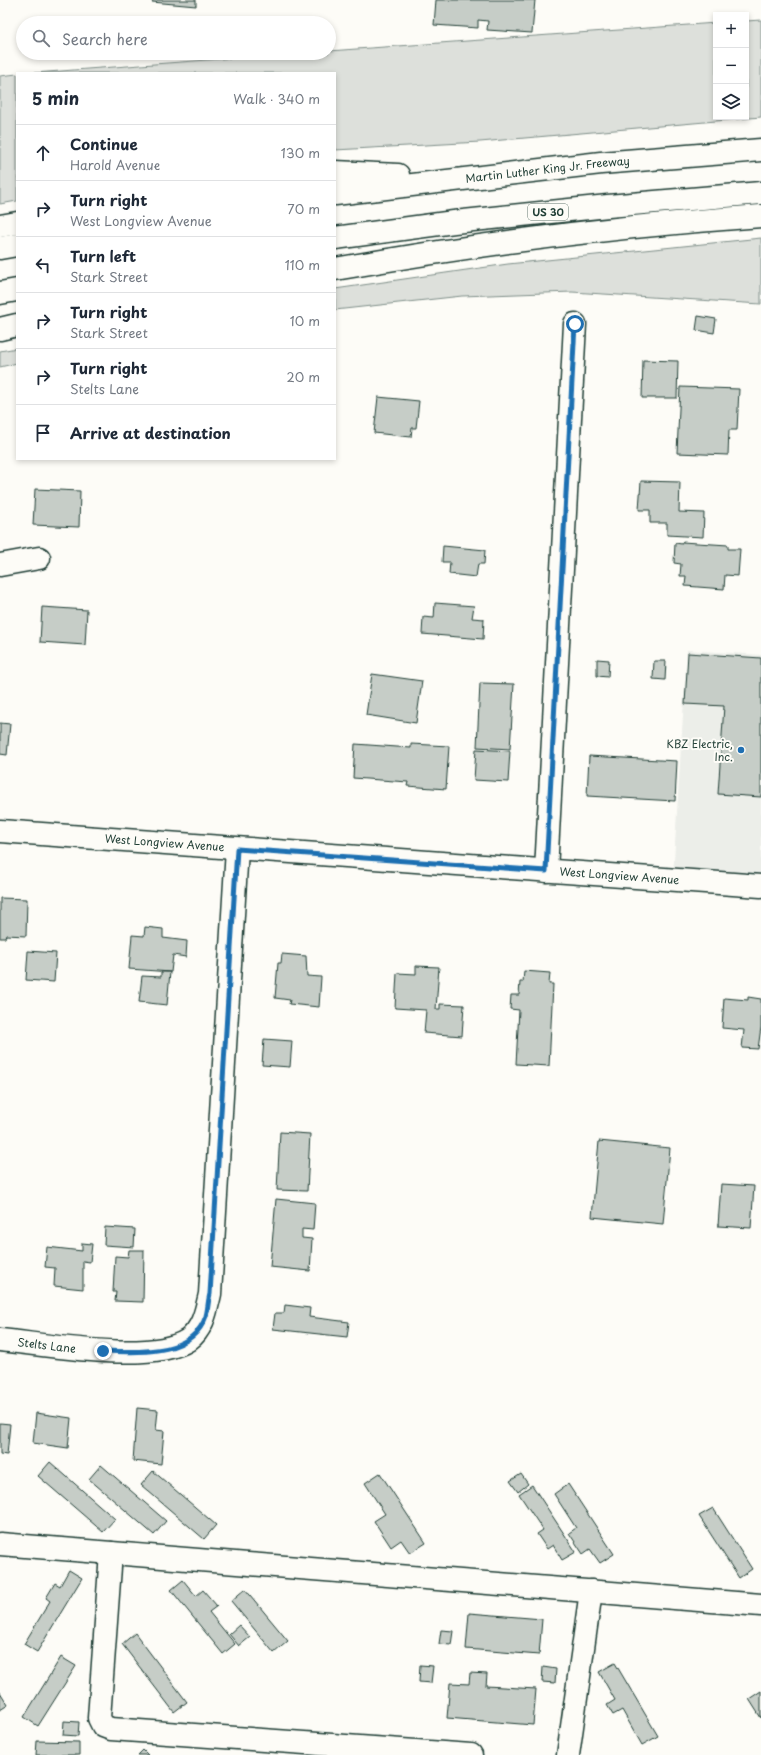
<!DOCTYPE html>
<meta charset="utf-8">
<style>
body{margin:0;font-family:"Playpen Sans",sans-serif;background:#f6f6f7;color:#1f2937}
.controls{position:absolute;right:12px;top:12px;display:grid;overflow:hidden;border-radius:0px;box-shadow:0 2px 6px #0003}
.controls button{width:36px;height:36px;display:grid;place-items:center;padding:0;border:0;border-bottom:1px solid #e0e1e3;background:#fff;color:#1f2937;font:20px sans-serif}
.stop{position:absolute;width:12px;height:12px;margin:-9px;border:3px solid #1f6fb2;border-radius:50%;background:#fff}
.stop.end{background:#1f6fb2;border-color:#fff;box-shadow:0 1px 4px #0008}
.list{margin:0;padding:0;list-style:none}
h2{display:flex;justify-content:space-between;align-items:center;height:52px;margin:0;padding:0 16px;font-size:17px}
h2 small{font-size:13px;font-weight:400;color:#747a83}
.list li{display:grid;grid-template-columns:26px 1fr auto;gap:12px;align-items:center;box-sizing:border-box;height:56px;padding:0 16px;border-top:1px solid #e0e1e3}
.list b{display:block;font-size:15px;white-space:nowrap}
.list p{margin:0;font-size:13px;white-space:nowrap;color:#747a83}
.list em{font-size:13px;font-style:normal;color:#747a83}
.icon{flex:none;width:22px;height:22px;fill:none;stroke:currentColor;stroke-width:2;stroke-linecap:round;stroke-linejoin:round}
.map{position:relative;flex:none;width:761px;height:1755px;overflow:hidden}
.search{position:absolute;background:#fff;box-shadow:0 2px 6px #0003;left:16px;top:16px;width:320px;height:44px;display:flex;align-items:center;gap:10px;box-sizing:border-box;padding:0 14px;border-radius:22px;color:#747a83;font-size:15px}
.panel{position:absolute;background:#fff;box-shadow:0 2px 6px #0003;left:16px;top:72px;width:320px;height:388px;border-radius:0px}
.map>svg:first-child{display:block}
</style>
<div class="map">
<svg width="761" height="1755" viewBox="0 0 761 1755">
<rect width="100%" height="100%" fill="#fdfcf7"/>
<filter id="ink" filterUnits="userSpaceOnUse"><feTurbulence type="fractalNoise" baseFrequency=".025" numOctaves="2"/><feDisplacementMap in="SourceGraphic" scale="8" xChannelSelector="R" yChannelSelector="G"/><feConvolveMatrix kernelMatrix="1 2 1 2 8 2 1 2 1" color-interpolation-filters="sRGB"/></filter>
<g filter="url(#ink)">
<!-- built -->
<path fill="#eceee9" d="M687 650 761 655V883L673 877Z"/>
<!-- green -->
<path fill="#dde0db" stroke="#7e8e88" d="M761 20V117L480 142 335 150V73H34L301 53H329V51L716 23V117H746V21Z
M17 74V201L0 204V76Z
M761 238V304L572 292 462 296 335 310V289L508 264Z
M17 348V363L0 367V351Z"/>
<!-- building -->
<path fill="#c6cdc7" stroke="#1f3d34" d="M152 0H196V6L152 2Z
M436 0H535L532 33 487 30 488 21 478 20V28L434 25Z
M698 316 716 319 714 333 696 330Z
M643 360 678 361 677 398H642Z
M680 387 739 389 737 430H729L728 455 677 453Z
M378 397 419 401 416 428H412L411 437 374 433Z
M641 481 680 482 679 512 704 513 703 537 667 535V523H650V510H639Z
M35 489 80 491 79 527 33 525Z
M682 542 728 545V549H740L738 576 725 575 724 589 685 586 686 576H680L681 564 674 563 675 543 682 544Z
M443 546 485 550 484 564H478L476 577 449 574 450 562H442Z
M435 603 474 606 472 618 484 619 483 639 422 634 423 617 434 618Z
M42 607 87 610 85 645 40 642Z
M688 653 761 658V797L718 794 724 706 685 704Z
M597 659 609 660 608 677 597 676Z
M654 661H666L665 680 653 679Z
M372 674 422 681 416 723 366 715Z
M480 683 514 684 510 749 477 747Z
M0 723 10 724 7 755 0 754Z
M355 744 411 748V744L449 746 446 789 407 786 408 782 353 778Z
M476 749 510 751 508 782 474 780Z
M589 756 677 761 675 801 587 796Z
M0 898 27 899 26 936 6 935 5 938H0Z
M145 927 163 929V938L187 941 186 957 173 955 171 972 129 969 132 935 144 936Z
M28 951 56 953 54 982 26 980Z
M282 954 306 956 307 976 321 977 319 1007 289 1004 290 1000 275 998 278 963H281Z
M416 966 439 967 436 1009H440V1004L464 1005 462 1036 424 1033 426 1010 395 1008 397 973 416 974Z
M524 971 550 973 549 984H553L549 1066 516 1064 519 1010 510 1009 511 995H519L520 982H523Z
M161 972H170L167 1005 139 1002 142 976 161 977Z
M748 997 761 999V1027L758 1049 742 1048 744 1030 722 1028 724 998 748 1000Z
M264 1039 292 1041 290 1067 262 1065Z
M280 1132 310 1134 307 1191 277 1190Z
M599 1141 670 1148 663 1224 592 1217Z
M721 1184 754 1186 751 1228 718 1226Z
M276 1199 315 1203 313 1230 302 1229V1238L312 1239 310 1271 270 1267Z
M105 1227 135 1229 134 1247 104 1245Z
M82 1243 92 1244 90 1262 83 1261V1289L54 1286 55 1268 45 1267 47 1247 82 1251Z
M129 1250H144L143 1302 115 1301 116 1292H113L115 1256 128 1257Z
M285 1305 310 1308 309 1317 349 1322 347 1337 273 1329 275 1313H284Z
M137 1408 158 1410 156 1430 164 1431 161 1464 133 1461Z
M36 1413 71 1418 68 1448 33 1443Z
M0 1423 10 1424 7 1455 0 1454Z
M50 1462 115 1519 103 1532 38 1476Z
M101 1465 166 1521 154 1535 89 1479Z
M153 1471 216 1525 204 1539 141 1485Z
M380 1473 426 1543 410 1553 401 1540 391 1547 374 1521 385 1514 365 1483Z
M521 1474 528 1484 518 1492 510 1481Z
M568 1484 614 1554 600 1563 590 1549 583 1554 569 1533 576 1528 554 1494Z
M532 1485 576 1552 562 1560 553 1545 547 1549 537 1534 543 1530 519 1494Z
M713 1508 752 1569 739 1578 699 1516Z
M69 1570 82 1578 37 1652 24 1644 50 1601 46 1598 55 1583 60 1586Z
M183 1580 196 1596 203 1590 217 1606 209 1612 235 1644 223 1654 171 1590Z
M245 1589 288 1641 274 1653 231 1601Z
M469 1613 542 1619 539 1655 466 1649Z
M239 1625 250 1637 239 1646 229 1634Z
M441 1630 453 1631 451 1645 439 1644Z
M135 1633 187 1702 174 1712 122 1644Z
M61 1657 76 1666 38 1726 24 1717Z
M615 1663 658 1736 642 1745 622 1710 613 1715 607 1705 615 1700 599 1672Z
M420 1665 433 1666 431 1683 419 1682Z
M543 1667 556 1669 555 1683 542 1682Z
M470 1673 487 1674 486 1686 536 1689 533 1725 447 1718 450 1683 469 1684Z
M761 1691V1718L749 1699Z
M0 1692 8 1705 0 1710Z
M64 1721 79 1722 78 1736 63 1735Z
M37 1741 79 1742V1755H36Z
M143 1750 148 1755H138Z"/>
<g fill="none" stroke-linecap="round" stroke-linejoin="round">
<!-- minor casing -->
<g stroke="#1f3d34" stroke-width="25">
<g id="minor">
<path d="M0 565 39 558"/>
<path d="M546 871 575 324"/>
<path id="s1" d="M0 1340C44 1344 151 1364 188 1340 203 1329 206 1311 210 1294L237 849"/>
<path d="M0 1544 761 1605"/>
<path d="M111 1553 99 1718 103 1726 111 1729 471 1755"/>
<path d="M568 1755 591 1591"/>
</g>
</g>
<!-- tertiary casing -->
<g stroke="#1f3d34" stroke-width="25">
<g id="tertiary">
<path id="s2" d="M0 831 761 886"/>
</g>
</g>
<!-- motorway casing -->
<g stroke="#1f3d34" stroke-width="25">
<g id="motorway">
<path d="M335 172 398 175"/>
<path id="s3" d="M335 194 601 163 761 150"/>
<path d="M0 226 17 223"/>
<path d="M335 238 454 222 608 206 761 193"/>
<path d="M0 248 17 245"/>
<path d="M335 269C476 244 618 226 761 216"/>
<path d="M0 293 17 290"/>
<path d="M0 329 17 325"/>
</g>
</g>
<!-- minor -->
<use href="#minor" stroke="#fdfcf7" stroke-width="22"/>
<!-- tertiary -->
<use href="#tertiary" stroke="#fdfcf7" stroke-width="22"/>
<!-- motorway -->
<use href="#motorway" stroke="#fdfcf7" stroke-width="22"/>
</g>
</g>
<g fill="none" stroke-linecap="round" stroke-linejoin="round" filter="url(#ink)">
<!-- route -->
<path stroke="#1f6fb2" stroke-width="5" d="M103 1351C138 1352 192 1357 206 1316 208 1309 208 1301 210 1294L237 849 546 871 575 324"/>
</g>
<!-- markers -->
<circle fill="#1f6fb2" stroke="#fdfcf7" stroke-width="1.5" cx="741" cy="750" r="4"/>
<g text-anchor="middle" stroke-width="4" stroke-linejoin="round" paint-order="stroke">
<!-- shield labels -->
<rect fill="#fdfcf7" stroke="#62766e" stroke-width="1" x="528" y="204" width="40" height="16" rx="3"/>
<g font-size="10" font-weight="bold" fill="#1f3d34">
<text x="548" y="216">US 30</text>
</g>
<!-- street labels -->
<g font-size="11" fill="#1f3d34" stroke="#fdfcf7">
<text dy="4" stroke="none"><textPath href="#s3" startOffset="214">Martin Luther King Jr. Freeway</textPath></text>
<text dy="4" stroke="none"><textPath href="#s2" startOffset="165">West Longview Avenue</textPath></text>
<text dy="4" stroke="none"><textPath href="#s2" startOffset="621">West Longview Avenue</textPath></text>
<text dy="4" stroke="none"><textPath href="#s1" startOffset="47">Stelts Lane</textPath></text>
</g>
<!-- poi labels -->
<g font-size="11" fill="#1f3d34" stroke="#fdfcf7" text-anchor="end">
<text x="733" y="748">KBZ Electric,<tspan x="733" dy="13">Inc.</tspan></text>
</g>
</g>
</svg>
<div class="controls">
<button>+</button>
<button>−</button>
<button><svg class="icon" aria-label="layers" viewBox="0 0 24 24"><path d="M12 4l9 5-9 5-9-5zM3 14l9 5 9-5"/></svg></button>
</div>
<div class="stop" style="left:575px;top:324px"></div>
<div class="stop end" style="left:103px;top:1351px"></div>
<div class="search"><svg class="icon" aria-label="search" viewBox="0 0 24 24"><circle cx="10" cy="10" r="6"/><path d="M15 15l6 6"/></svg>Search here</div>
<section class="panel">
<h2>5 min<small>Walk · 340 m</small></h2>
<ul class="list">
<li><svg class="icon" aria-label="ahead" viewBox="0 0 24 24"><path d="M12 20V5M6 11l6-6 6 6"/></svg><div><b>Continue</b><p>Harold Avenue</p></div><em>130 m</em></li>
<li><svg class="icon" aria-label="right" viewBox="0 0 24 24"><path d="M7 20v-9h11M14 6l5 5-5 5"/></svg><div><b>Turn right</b><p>West Longview Avenue</p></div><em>70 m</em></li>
<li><svg class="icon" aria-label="left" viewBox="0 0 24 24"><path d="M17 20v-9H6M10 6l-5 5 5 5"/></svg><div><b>Turn left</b><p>Stark Street</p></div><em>110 m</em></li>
<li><svg class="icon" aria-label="right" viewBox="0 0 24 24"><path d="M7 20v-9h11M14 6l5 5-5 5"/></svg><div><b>Turn right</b><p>Stark Street</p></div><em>10 m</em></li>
<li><svg class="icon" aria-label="right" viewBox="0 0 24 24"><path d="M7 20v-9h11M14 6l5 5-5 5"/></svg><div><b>Turn right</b><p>Stelts Lane</p></div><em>20 m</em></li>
<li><svg class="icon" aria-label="arrive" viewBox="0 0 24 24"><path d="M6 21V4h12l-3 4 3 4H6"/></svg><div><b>Arrive at destination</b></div></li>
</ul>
</section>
</div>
